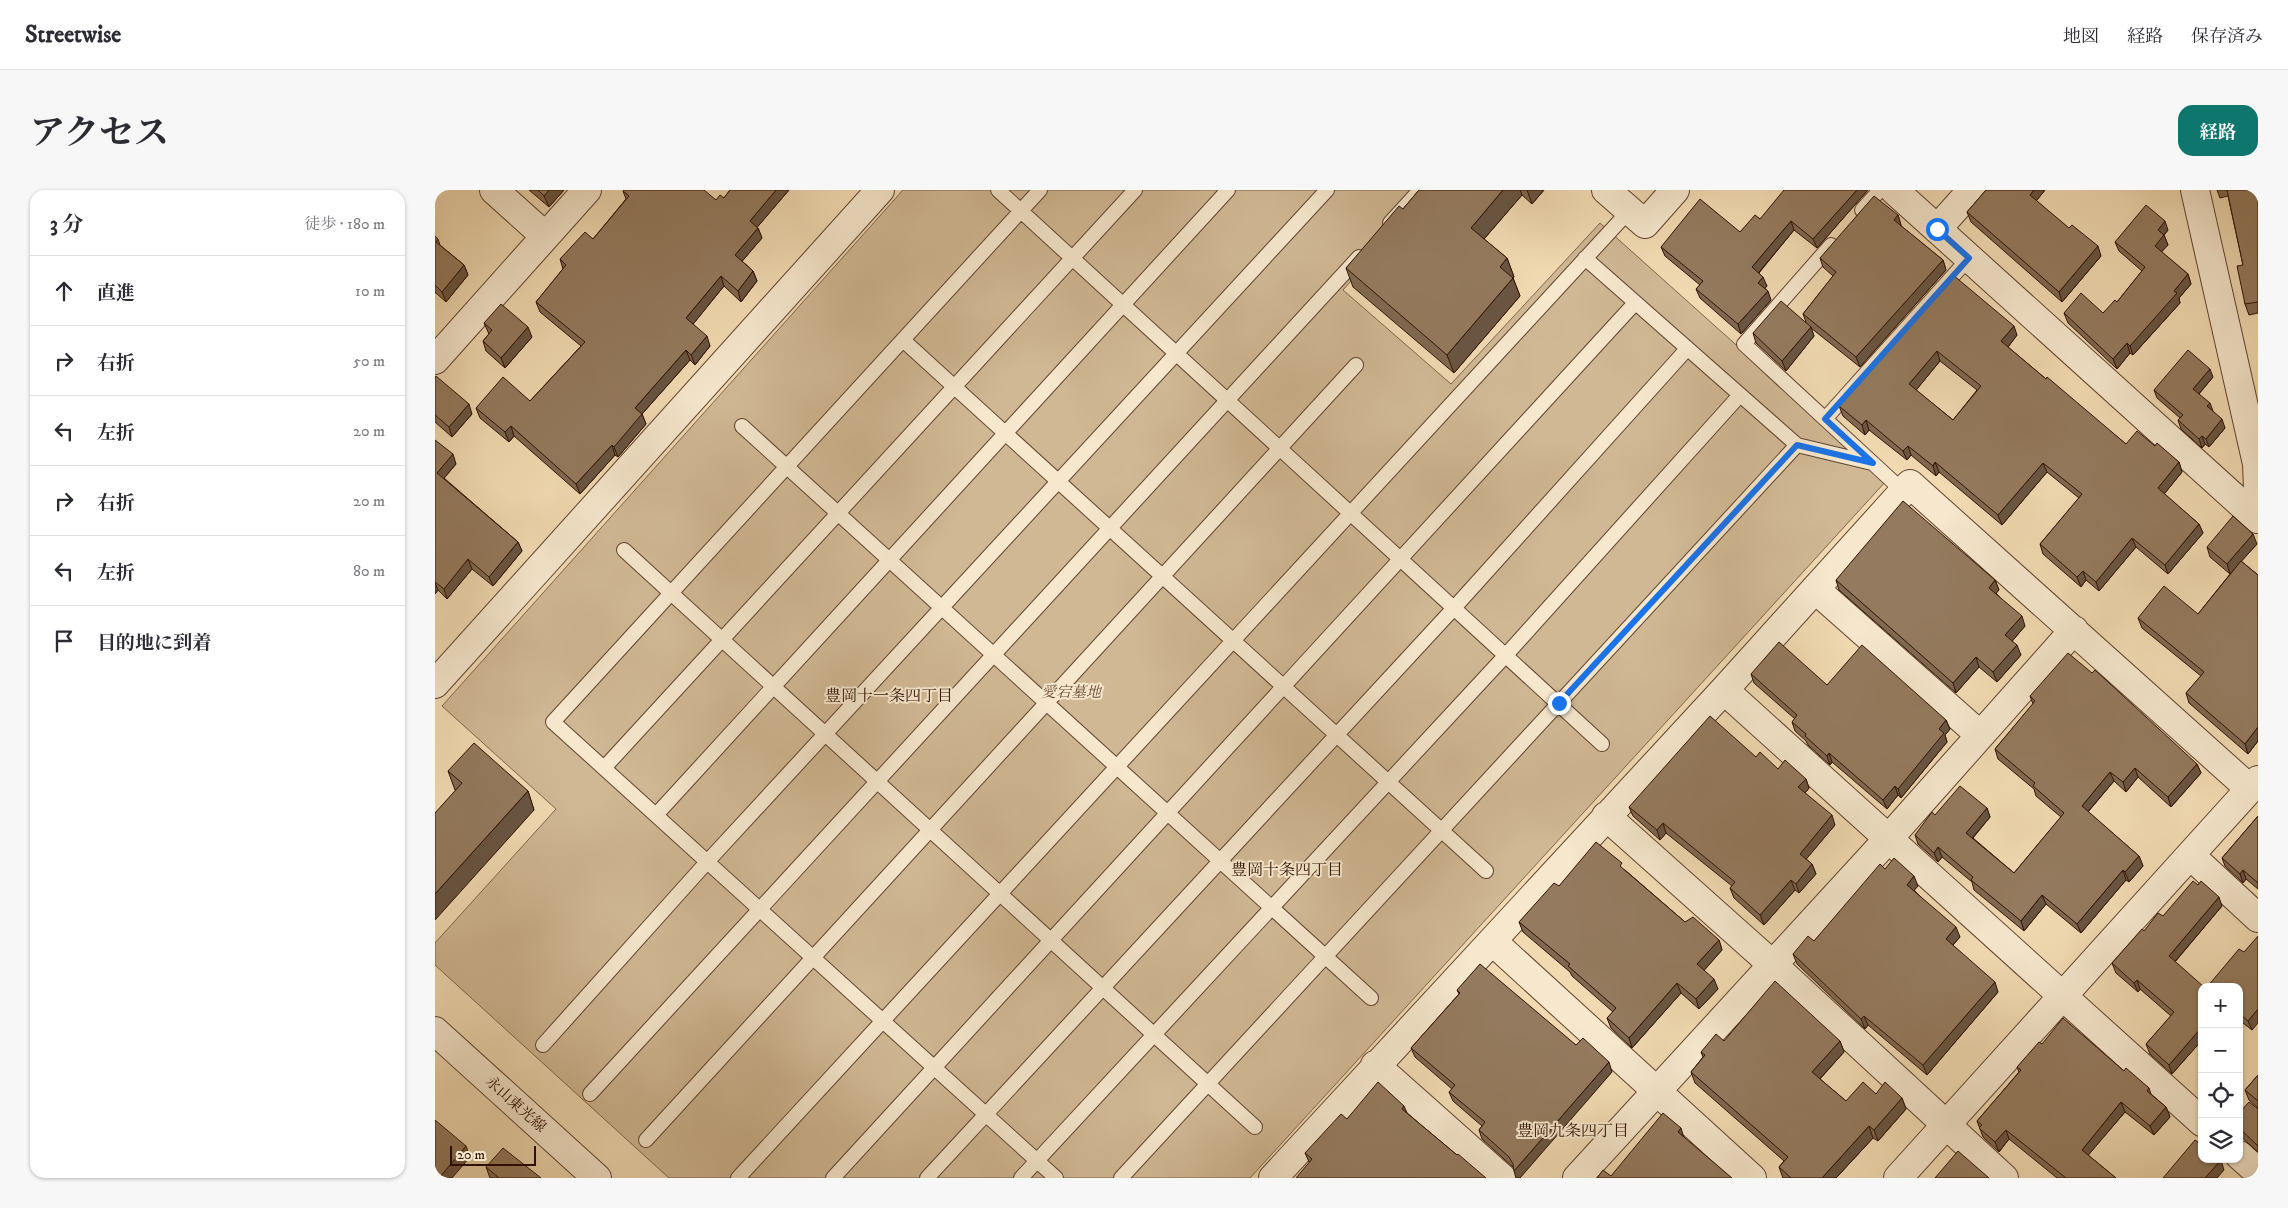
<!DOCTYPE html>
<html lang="ja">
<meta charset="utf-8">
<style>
body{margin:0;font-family:"IM FELL DW Pica","Noto Serif JP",serif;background:#f7f7f7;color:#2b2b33}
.controls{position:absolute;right:15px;bottom:15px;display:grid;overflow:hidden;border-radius:10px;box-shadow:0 1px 4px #0004}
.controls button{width:45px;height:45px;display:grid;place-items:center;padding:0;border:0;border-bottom:1px solid #e1e1e2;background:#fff;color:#2b2b33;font:25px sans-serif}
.scale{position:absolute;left:15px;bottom:12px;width:86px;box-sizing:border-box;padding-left:5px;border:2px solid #301103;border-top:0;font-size:14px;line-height:18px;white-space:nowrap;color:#301103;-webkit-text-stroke:4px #f6e7cd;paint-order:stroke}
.stop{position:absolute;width:15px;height:15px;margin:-11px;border:4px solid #1a73e8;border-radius:50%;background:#fff}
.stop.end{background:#1a73e8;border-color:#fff;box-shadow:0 1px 5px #0008}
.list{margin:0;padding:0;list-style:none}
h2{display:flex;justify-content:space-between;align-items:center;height:65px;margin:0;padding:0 20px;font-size:21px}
h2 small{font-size:16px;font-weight:400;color:#7c7c81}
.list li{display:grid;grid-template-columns:32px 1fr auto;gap:15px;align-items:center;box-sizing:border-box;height:70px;padding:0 20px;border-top:1px solid #e1e1e2}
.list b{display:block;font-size:19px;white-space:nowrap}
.list em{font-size:16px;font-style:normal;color:#7c7c81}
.icon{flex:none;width:28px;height:28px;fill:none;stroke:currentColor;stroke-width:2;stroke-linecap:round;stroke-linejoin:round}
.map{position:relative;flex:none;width:1823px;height:988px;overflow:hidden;border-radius:15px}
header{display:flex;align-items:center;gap:30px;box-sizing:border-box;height:70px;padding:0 25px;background:#fff;border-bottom:1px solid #e1e1e2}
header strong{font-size:24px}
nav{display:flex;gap:28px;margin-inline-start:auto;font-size:18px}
.intro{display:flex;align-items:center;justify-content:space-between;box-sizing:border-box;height:120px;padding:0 30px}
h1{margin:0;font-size:35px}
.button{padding:12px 22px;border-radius:15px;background:#0f766e;color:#fff;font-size:18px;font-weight:700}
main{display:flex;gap:30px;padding:0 30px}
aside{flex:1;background:#fff;border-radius:15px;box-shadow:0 1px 4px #0004}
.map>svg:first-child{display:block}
</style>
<header>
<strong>Streetwise</strong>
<nav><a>地図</a><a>経路</a><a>保存済み</a></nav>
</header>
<div class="intro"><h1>アクセス</h1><a class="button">経路</a></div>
<main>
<aside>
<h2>3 分<small>徒歩 · 180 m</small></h2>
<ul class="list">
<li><svg class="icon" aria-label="ahead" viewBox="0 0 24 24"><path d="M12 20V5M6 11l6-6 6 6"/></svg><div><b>直進</b></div><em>10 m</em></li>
<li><svg class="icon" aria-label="right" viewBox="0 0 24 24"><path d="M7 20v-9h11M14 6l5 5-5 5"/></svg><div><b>右折</b></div><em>50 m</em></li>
<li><svg class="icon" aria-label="left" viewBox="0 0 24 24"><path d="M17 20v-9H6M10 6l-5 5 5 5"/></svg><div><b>左折</b></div><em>20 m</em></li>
<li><svg class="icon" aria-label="right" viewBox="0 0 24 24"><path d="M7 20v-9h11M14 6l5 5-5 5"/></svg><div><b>右折</b></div><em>20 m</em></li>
<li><svg class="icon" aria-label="left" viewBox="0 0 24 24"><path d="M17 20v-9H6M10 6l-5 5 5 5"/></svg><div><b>左折</b></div><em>80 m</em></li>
<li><svg class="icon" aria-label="arrive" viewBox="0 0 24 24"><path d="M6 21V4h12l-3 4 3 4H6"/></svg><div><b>目的地に到着</b></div></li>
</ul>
</aside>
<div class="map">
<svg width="1823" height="988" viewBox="0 0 1823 988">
<rect width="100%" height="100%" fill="#f1dab2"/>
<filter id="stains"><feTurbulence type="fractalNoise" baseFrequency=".004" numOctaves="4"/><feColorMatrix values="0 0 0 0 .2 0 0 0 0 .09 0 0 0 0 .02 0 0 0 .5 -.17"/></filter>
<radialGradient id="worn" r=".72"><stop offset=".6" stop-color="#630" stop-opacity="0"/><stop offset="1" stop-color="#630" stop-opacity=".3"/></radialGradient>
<!-- green -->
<path fill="#d0b894" stroke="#80644c" d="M468 0H995L908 100 1016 194 1165 33 1452 290 815 988H234L0 775V753L121 619 7 516Z"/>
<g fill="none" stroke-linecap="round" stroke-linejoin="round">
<!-- service casing -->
<g stroke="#60432f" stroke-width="16">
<path id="service" d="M563 0 1167 554
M605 0 118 532 621 988
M1427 20 1445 0
M955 33 985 0
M1396 55 1309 154 1468 301
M1150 68 1362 255 1437 273
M468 150 1051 681
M1390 229 1534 68
M307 236 936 808
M189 360 820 937
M169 578 700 0
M221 625 793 0
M108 855 272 672 892 0
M155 904 924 67
M211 950 921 175
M303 988 1194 21
M398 988 1200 113
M492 988 1019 418 1252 159
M586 988 1071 465 1305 205
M686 988 1362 255"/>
</g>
<!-- minor casing -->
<g stroke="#60432f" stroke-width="30">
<path id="minor" d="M59 0 110 46
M1171 0 1210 34 1240 0
M1459 0 1823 329
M1760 0 1822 274 1823 298
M1502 39 1537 0
M0 170 152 0
M1380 399 1545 545
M0 494 445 0
M1289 500 1767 932
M1171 626 1338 775 1569 988
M1756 666 1823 728
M1057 751 1317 988
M940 875 1067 988
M1804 965 1823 982
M838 988 1289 500 1475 294 1815 599
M1142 988 1454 648 1639 440
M1463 988 1823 590"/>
</g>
<!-- tertiary casing -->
<g stroke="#60432f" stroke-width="30">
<path id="tertiary" d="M0 841 162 988"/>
</g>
<!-- service -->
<use href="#service" stroke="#f6e7cd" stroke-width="14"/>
<!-- minor -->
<use href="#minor" stroke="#f6e7cd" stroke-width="28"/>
<!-- tertiary -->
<use href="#tertiary" stroke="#f6e7cd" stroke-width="28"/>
</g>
<!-- wall -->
<path fill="#7f6951" stroke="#301103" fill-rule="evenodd" d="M94 0H129L114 17Z
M295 0H354L322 37 323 38 327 48 307 71 318 81 322 91 306 112 289 96 258 134 275 156 260 175 255 170 207 224 211 234 183 267 180 265 145 304 79 246 74 252 45 228 41 218 95 211 146 156 105 122 101 112 128 79 125 69 158 49 191 9 188 1 281 10 289 8Z
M984 0H1109L1097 14 1087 5 1049 49 1072 68 1079 87 1078 88 1085 106 1019 183 918 97 911 78 968 19Z
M1433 0 1382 58 1359 40 1324 83 1332 96 1330 98 1336 110 1306 144 1265 108 1261 99 1265 95 1230 66 1226 57 1305 42 1325 29Z
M1551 0H1610L1601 11 1666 66 1627 112 1536 32 1532 22Z
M1782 0H1823V123L1814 125 1810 114 1808 75 1793 6 1785 8Z
M1463 25 1466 35V36L1508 70 1511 80 1425 177 1376 138 1379 146 1351 181 1321 153 1318 143 1371 132 1368 124 1398 86 1388 77 1385 68Z
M1733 40 1729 45 1733 55 1726 62 1753 84 1756 94 1744 108 1745 113 1698 165 1695 163 1682 179 1633 133 1629 123H1668L1682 112 1707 81 1684 61 1680 52Z
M0 46 3 49 5 55 29 75 33 85 11 112 1 103H0Z
M1518 85 1582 145 1573 157 1611 189 1691 254 1720 256 1744 272 1747 282 1729 304 1764 334 1768 343 1733 384 1701 357 1664 401 1651 390 1646 397 1608 364 1605 354 1644 308 1612 282 1567 335 1504 282 1501 286 1476 265 1472 270 1434 240 1430 245 1408 226 1404 216ZM1505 171 1542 200 1518 230 1481 200Z
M49 133 97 147 70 178 51 161 48 151 54 144Z
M1778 187 1764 204 1778 221 1790 238 1774 257 1770 254 1767 258 1746 239 1743 230 1745 228 1722 208 1719 200Z
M0 188 37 224 17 247 0 232Z
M0 250 21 274 9 288 83 352 87 361 58 396 37 379 12 409 3 400 0 404Z
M1822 354 1806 371 1823 385V551L1813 564 1754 513 1751 503 1766 486 1707 438 1703 428 1763 424 1795 384 1775 367 1772 357Z
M1401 390H1560L1564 400 1561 403 1590 436 1577 451 1586 465 1562 492 1544 477 1521 503 1404 400Z
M1316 484 1392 495 1511 530 1515 539 1510 545 1512 552 1466 608 1463 605 1452 619 1397 572 1395 575 1373 555 1371 551 1360 541 1357 532 1360 529 1319 493Z
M1595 506 1762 574 1766 583 1736 617 1703 587 1691 602 1679 591 1653 622 1704 666 1708 676 1694 692 1691 690 1646 743 1611 714 1589 741 1539 700 1537 692 1507 667 1503 672 1483 654 1480 645 1500 625 1552 618 1555 627 1538 648 1579 683 1626 627 1601 606 1599 599 1563 569 1560 559 1598 514Z
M1343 579 1371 589 1374 598 1370 603 1400 635 1371 669 1377 674 1381 684 1364 703 1360 700 1329 735 1299 708 1295 698 1297 696 1231 643 1225 650 1198 626 1194 617Z
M13 581 93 601 99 620 20 600Z
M1823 626V699L1811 689 1808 693 1790 676 1787 668Z
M1450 679 1483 696 1479 700 1525 747 1518 755 1563 802 1492 885 1433 835 1430 839 1362 774 1358 764 1379 751Z
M1190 680 1250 732 1284 750 1287 760 1269 780 1283 799 1264 819 1246 803 1197 858 1176 838 1172 828 1178 822 1137 786 1135 782 1088 742 1084 732 1124 696Z
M1787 716 1740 772 1767 797V850L1737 884 1715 864 1711 854 1736 826 1705 799 1703 802 1681 783 1677 773 1709 741 1728 726Z
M1804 759 1817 840 1804 830Z
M1022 800 1141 855 1177 882 1079 978 1047 949 1044 940 1047 936 1018 911 1014 902 1017 899 980 867 976 858 1024 804Z
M1289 851H1405L1409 862 1385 889 1411 911 1441 904 1467 908 1471 919 1443 951 1438 948 1401 988H1348L1344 977 1349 971 1260 893 1256 882 1268 867 1266 862Z
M1607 854 1689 881 1714 898 1716 904 1731 917 1735 927 1719 945 1690 922 1653 965 1681 988H1622L1574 949 1564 962 1548 947 1542 931 1584 882 1582 877Z
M1823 885V918L1814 910 1810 900Z
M1823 919V962L1804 945V923Z
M973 924 1022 965 874 972 870 963 912 929Z
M51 977 106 988H55Z"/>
<!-- shaded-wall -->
<path fill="#685542" stroke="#301103" d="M114 0H129L114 17 109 6Z
M341 0H354L319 41 315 31Z
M1068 0H1085L1087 5 1043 56 1036 38Z
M1092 0H1109L1097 14Z
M1422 0H1433L1382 58 1378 49Z
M1599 0H1610L1598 15 1595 5Z
M1463 25 1466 35 1462 40 1459 30Z
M1356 31 1359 40 1320 87 1317 77Z
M1730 31 1733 40 1729 45 1733 55 1723 66 1720 56 1723 40Z
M323 38 327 48 304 75 300 65Z
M1663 56 1666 66 1627 112 1624 102Z
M1072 68 1079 87 1072 95 1065 77Z
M1508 70 1511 80 1425 177 1421 167Z
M29 75 33 85 11 112 7 102Z
M318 81 322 91 306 112 303 101Z
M1753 84 1756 94 1744 108 1745 113 1698 165 1695 156 1739 101Z
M286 86 289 96 255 138 251 128Z
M1328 87 1332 96 1327 102 1323 93Z
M1078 88 1085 106 1019 183 1012 165Z
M1333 101 1336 110 1306 144 1303 134Z
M1579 136 1582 145 1570 161 1566 151Z
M93 137 97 147 70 178 66 168Z
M1376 137 1379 146 1351 181 1347 171Z
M272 146 275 156 260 175 256 165Z
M1692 153 1695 163 1682 179 1678 169Z
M251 160 255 170 207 224 211 234 183 267 179 257 200 218Z
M1502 161 1505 171 1478 204 1474 194Z
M1775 179 1778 187 1761 207 1758 199Z
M1775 213 1778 221 1775 225 1772 216Z
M34 214 37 224 17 247 14 237Z
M1787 229 1790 238 1774 257 1771 249Z
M1431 230 1434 240 1430 245 1427 235Z
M76 236 79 246 74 252 70 242Z
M1767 246 1770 254 1767 258 1764 249Z
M177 255 180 265 145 304 141 294Z
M1473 256 1476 265 1472 270 1468 261Z
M18 264 21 274 6 292 2 283Z
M1500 272 1504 282 1501 286 1498 276Z
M1744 272 1747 282 1726 308 1723 298Z
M1608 273 1612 282 1567 335 1563 325Z
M1764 334 1768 343 1733 384 1730 375Z
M1818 344 1822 354 1795 384 1792 374Z
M1697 348 1701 357 1664 401 1661 392Z
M83 352 87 361 58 396 54 387Z
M33 369 37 379 12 409 9 399Z
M1648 381 1651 390 1646 397 1642 387Z
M1560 390 1564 400 1558 407 1554 398Z
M0 393 3 400 0 404Z
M1587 426 1590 436 1574 455 1570 445Z
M1582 455 1586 465 1562 492 1558 482Z
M1541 467 1544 477 1521 503 1518 493Z
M1511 530 1515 539 1510 545 1512 552 1466 608 1463 599 1504 539Z
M1823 537V551L1813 564 1810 554Z
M1394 563 1397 572 1395 575 1392 566Z
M1762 574 1766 583 1736 617 1733 607Z
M1700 578 1703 587 1691 602 1688 592Z
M1675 582 1679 591 1650 625 1647 616Z
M1371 589 1374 598 1367 607 1363 597Z
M1460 596 1463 605 1452 619 1448 610Z
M93 601 99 620 0 730V704Z
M1552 618 1555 627 1534 652 1531 643Z
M1397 625 1400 635 1368 673 1365 664Z
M1228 633 1231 643 1225 650 1222 640Z
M1503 657 1507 667 1503 672 1499 663Z
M1704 666 1708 676 1694 692 1690 682Z
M1377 674 1381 684 1364 703 1361 694Z
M1688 680 1691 690 1646 743 1642 734Z
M1808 680 1811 689 1808 693 1805 684Z
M1479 686 1483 696 1476 704 1472 695Z
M1356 690 1360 700 1329 735 1325 725Z
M1607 705 1611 714 1589 741 1586 731Z
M1784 707 1787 716 1737 775 1734 766Z
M1521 737 1525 747 1515 758 1511 749Z
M1284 750 1287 760 1266 784 1262 774Z
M1279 789 1283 799 1264 819 1261 809Z
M1702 790 1705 799 1703 802 1699 793Z
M1560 792 1563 802 1492 885 1488 875Z
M1242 793 1246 803 1197 858 1194 848Z
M1823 819V833L1817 840 1813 831Z
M1429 826 1433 835 1430 839 1426 829Z
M1767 837V850L1737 884 1734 875Z
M1405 851 1409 862 1381 893 1377 882Z
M1174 872 1177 882 1085 988H1081L1079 981Z
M1467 908 1471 919 1443 951 1439 940Z
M1686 912 1690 922 1650 969 1647 960Z
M969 916 973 925 967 919Z
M1731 917 1735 927 1719 945 1715 936Z
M1434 936 1438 948 1401 988H1387Z
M1246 938 1249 948 1243 942Z
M1571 940 1574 949 1564 962 1560 952Z
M31 956 35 967 17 988H4Z
M1786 970 1789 980 1782 988H1770Z"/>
<!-- building -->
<path fill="#947a5e" stroke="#301103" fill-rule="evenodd" d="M103 0H114L109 6Z
M189 0H269L281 10 285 5 289 8 295 0H341L315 31 323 38 300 65 318 81 303 101 286 86 251 128 272 146 256 165 251 160 200 218 207 224 179 257 177 255 141 294 76 236 70 242 41 218 68 187 95 211 150 152 101 112 131 75 125 69 150 42 158 49 194 6 188 1Z
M984 0H1068L1036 38 1072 68 1065 77 1078 88 1012 165 911 78 964 16 968 19Z
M1349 0H1422L1378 49 1356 31 1317 77 1328 87 1323 93 1333 101 1303 134 1261 99 1268 91 1226 57 1265 9 1305 42 1320 25 1325 29Z
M1551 0H1599L1595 5 1634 38 1637 35 1663 56 1624 102 1532 22Z
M1792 0H1823V112L1810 114 1802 76 1808 75Z
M1439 6 1463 25 1459 30 1508 70 1421 167 1368 124 1401 82 1385 68Z
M1711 15 1730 31 1723 40 1729 45 1720 56 1753 84 1739 101 1742 103 1695 156 1692 153 1678 169 1629 123 1646 103 1668 123 1680 110 1682 112 1710 77 1680 52Z
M0 46 3 49 1 52 29 75 7 102 0 95Z
M1518 85 1579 136 1566 151 1611 189 1612 187 1691 254 1702 241 1720 256 1722 253 1744 272 1723 298 1764 334 1730 375 1697 348 1661 392 1648 381 1642 387 1605 354 1647 304 1608 273 1563 325 1500 272 1498 276 1473 256 1468 261 1431 230 1427 235 1404 216ZM1502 161 1546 196 1518 230 1474 194Z
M1346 111 1376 137 1347 171 1318 143Z
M66 114 93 137 66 168 48 151 57 140 49 133Z
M1753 160 1775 179 1758 199 1775 213 1772 216 1787 229 1771 249 1767 246 1764 249 1743 230 1748 225 1719 200Z
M1 186 34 214 14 237 0 225V188Z
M0 250 18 264 2 283 83 352 54 387 33 369 9 399 0 392Z
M1468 311 1560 390 1554 398 1587 426 1570 445 1582 455 1558 482 1541 467 1518 493 1401 390Z
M1798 326 1818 344 1792 374 1772 357Z
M1806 371 1823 385V537L1810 554 1751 503 1769 482 1703 428 1729 396 1763 424Z
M1344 452 1392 495 1427 455 1511 530 1504 539 1509 543 1463 599 1460 596 1448 610 1394 563 1392 566 1370 546 1371 544 1357 532 1362 525 1316 484Z
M1633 463 1657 483 1660 480 1762 574 1733 607 1700 578 1688 592 1675 582 1647 616 1704 666 1690 682 1688 680 1642 734 1607 705 1586 731 1536 690 1538 687 1503 657 1499 663 1480 645 1497 622 1500 625 1525 596 1552 618 1531 643 1579 683 1629 623 1598 596 1600 593 1560 559 1600 511 1595 506Z
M1275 526 1321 567 1325 562 1343 579 1350 570 1371 589 1363 597 1397 625 1365 664 1377 674 1361 694 1356 690 1325 725 1295 698 1300 692 1228 633 1222 640 1194 617Z
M39 553 93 601 0 704V623L27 593 13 581Z
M1823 626V693L1808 680 1805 684 1787 668Z
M1161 652 1187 673 1185 676 1250 732 1258 727 1284 750 1262 774 1279 789 1261 809 1242 793 1194 848 1172 828 1181 818 1133 776 1135 774 1084 732 1119 693 1124 696Z
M1459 668 1479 686 1472 695 1521 737 1511 749 1560 792 1488 875 1429 826 1426 829 1358 764 1373 746 1379 751 1445 674 1450 679Z
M1758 691 1763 695 1766 691 1784 707 1734 766 1769 797H1767V837L1734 875 1711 854 1739 822 1702 790 1699 793 1677 773 1707 739 1709 741 1723 723 1728 726Z
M1823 746V819L1813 831 1804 823V797H1772L1804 759 1809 762Z
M1045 774 1141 855 1148 848 1174 872 1079 981 1078 974 1074 967 1044 940 1050 932 1014 902 1020 895 976 858 1025 803 1022 800Z
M1340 791 1405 851 1377 882 1411 911 1428 892 1441 904 1450 892 1467 908 1439 940 1434 936 1387 988H1356L1344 977 1353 967 1256 882 1270 865 1266 862 1281 844 1289 851Z
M1628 828 1689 881 1691 878 1714 898 1712 901 1731 917 1715 936 1686 912 1647 960 1681 988H1631L1571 940 1560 952 1544 938 1547 935 1542 931 1586 880 1582 877 1604 852 1607 854Z
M1823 885V911L1810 900Z
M943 892 969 916 967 919 1022 965 1023 964 1051 988H861L877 969 870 963 906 924 912 929Z
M1814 912 1823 919V956L1804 938V923Z
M1228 923 1246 938 1243 942 1297 988H1162L1168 980 1176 986Z
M0 930 31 956 4 988H0Z
M1760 950 1767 955V969H1784L1786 970 1770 988H1728Z
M68 958 106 988H64L51 977Z
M1523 961 1554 988H1500Z"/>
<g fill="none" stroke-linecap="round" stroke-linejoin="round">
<!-- route -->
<path stroke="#1a73e8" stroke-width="6" d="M1124 513 1362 255 1438 273 1390 229 1534 68 1502 39"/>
</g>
<g text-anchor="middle" stroke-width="4" stroke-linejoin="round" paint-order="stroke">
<!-- park labels -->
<g font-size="15" font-style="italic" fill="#684b36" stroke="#f6e7cd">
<text x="636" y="507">愛宕墓地</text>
</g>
<!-- street labels -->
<g font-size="15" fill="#301103" stroke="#f6e7cd">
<text transform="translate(81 914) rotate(42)" y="5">永山東光線</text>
</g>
<!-- neighbourhood labels -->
<g font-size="16" fill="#301103" stroke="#f6e7cd">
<text x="454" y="511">豊岡十一条四丁目</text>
<text x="852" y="685">豊岡十条四丁目</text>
<text x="1138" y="946">豊岡九条四丁目</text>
</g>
</g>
<rect width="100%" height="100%" filter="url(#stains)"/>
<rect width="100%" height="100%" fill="url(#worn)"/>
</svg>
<div class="controls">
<button>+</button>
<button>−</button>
<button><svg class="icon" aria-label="locate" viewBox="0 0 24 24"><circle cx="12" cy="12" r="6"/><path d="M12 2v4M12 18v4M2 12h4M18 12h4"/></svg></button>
<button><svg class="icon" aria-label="layers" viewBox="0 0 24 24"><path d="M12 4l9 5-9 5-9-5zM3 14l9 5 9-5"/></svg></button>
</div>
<div class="scale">20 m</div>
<div class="stop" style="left:1502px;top:39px"></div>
<div class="stop end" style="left:1124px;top:513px"></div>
</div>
</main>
